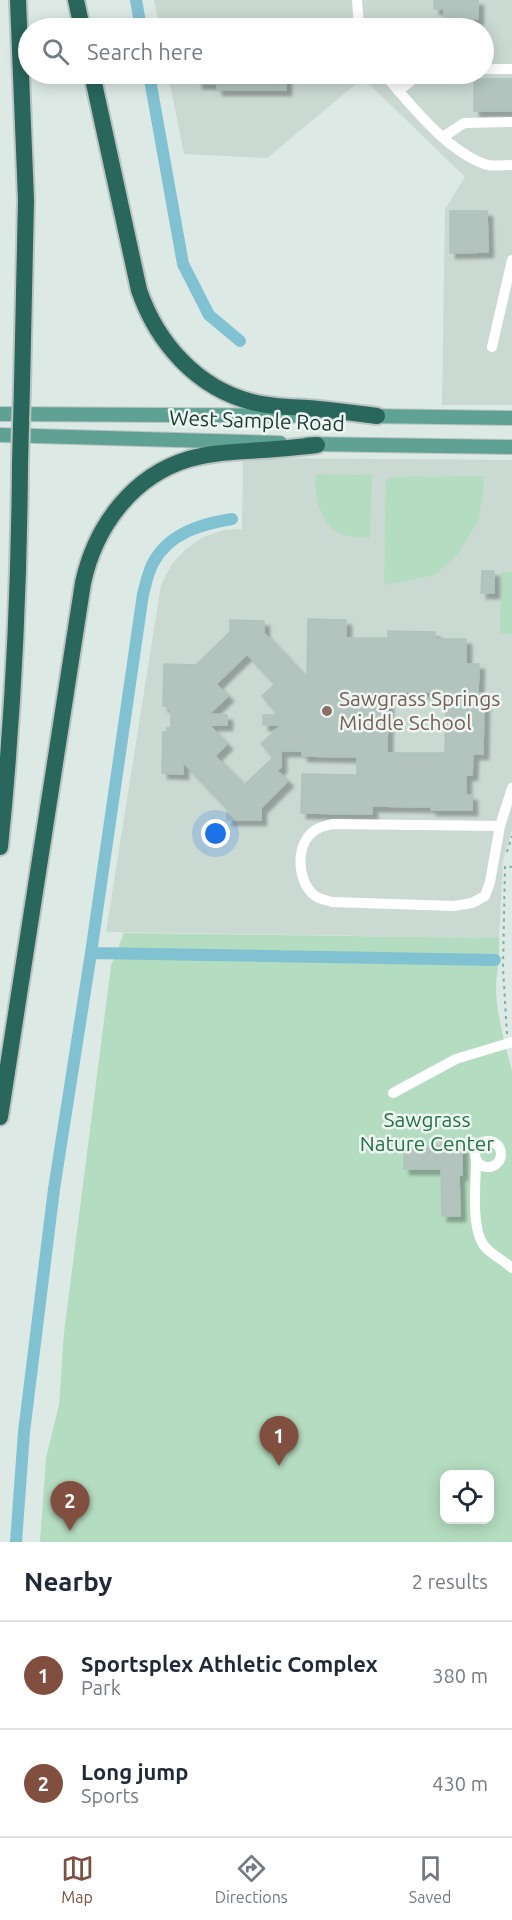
<!DOCTYPE html>
<style>
body{margin:0;font-family:Ubuntu,sans-serif;background:#f2f2f3;color:#1f2937}
.controls{position:absolute;right:18px;bottom:18px;display:grid;overflow:hidden;border-radius:12px;box-shadow:0 3px 15px #0003}
.controls button{width:54px;height:54px;display:grid;place-items:center;padding:0;border:0;border-bottom:2px solid #e0e1e3;background:#fff;color:#1f2937;font:30px sans-serif}
.you{position:absolute;left:216px;top:834px;width:21px;height:21px;margin:-15px;border:4px solid #fff;border-radius:50%;background:#1a73e8;box-shadow:0 0 0 9px #1a73e833}
.badge{display:grid;place-items:center;width:39px;height:39px;border-radius:50%;background:#814f40;color:#fff;font-size:20px;font-weight:700}
.pin{position:absolute;translate:-50% -50px;filter:drop-shadow(0 2px 3px #0008)}
.pin::after{content:'';position:absolute;top:32px;width:21px;height:18px;background:inherit;clip-path:polygon(0 0,100% 0,50% 100%)}
.list{margin:0;padding:0;list-style:none}
h2{display:flex;justify-content:space-between;align-items:center;height:78px;margin:0;padding:0 24px;font-size:26px}
h2 small{font-size:20px;font-weight:400;color:#747a83}
.list li{display:grid;grid-template-columns:39px 1fr auto;gap:18px;align-items:center;box-sizing:border-box;height:108px;padding:0 24px;border-top:2px solid #e0e1e3}
.list b{display:block;font-size:22px;white-space:nowrap}
.list p{margin:0;font-size:20px;white-space:nowrap;color:#747a83}
.list em{font-size:20px;font-style:normal;color:#747a83}
.icon{flex:none;width:33px;height:33px;fill:none;stroke:currentColor;stroke-width:2;stroke-linecap:round;stroke-linejoin:round}
.map{position:relative;flex:none;width:512px;height:1542px;overflow:hidden}
.search{position:absolute;background:#fff;box-shadow:0 3px 15px #0003;left:18px;right:18px;top:18px;height:66px;display:flex;align-items:center;gap:15px;box-sizing:border-box;padding:0 21px;border-radius:33px;color:#747a83;font-size:22px}
.sheet{height:294px;background:#fff}
nav{display:flex;justify-content:space-around;align-items:center;box-sizing:border-box;height:84px;border-top:2px solid #e0e1e3;background:#fff;font-size:16px;color:#747a83}
nav a{display:grid;justify-items:center;gap:3px}
nav .on{color:#814f40}
.map>svg:first-child{display:block}
</style>
<div class="map">
<svg width="512" height="1542" viewBox="0 0 512 1542">
<defs>
<filter id="shadow"><feDropShadow dx="5.5" dy="5.5" stdDeviation="1.5" flood-color="#0004"/></filter>
</defs>
<rect width="100%" height="100%" fill="#dce9e4"/>
<!-- built -->
<path fill="#cbd9d3" d="M154 0H512V405H442L445 209 465 177 363 78 267 158 184 154 168 74H484V28H160Z
M243 458 512 460V830L503 860 499 938 106 932 161 585 172 564 186 549 203 537 224 530 242 529Z"/>
<!-- green -->
<path fill="#b4dcc0" fill-rule="evenodd" d="M316 474 372 475 370 538C363 537 354 538 347 536 321 530 313 496 316 474Z
M484 476 483 494 478 521 458 554 435 575 384 585 386 481 391 477Z
M501 572H512V634L500 633Z
M124 933 499 938C500 956 497 969 496 986 495 1008 506 1049 512 1071V1542H40L46 1458 59 1405 64 1333 111 966ZM444 1474H490V1520H444Z"/>
<g fill="none" stroke-linecap="round" stroke-linejoin="round">
<!-- canal -->
<path stroke="#81c2d2" stroke-width="12" d="M136 0 141 28
M149 74 183 264 209 315 240 341
M91 953 495 960
M16 1542 24 1432 54 1189 91 953 143 594C146 584 148 572 153 563 169 533 201 524 232 519"/>
</g>
<!-- building -->
<path fill="#b2c4bd" stroke="#afc3bc" stroke-width="1.5" fill-rule="evenodd" filter="url(#shadow)" d="M434 0H478V19H444V9H434Z
M197 74H286V90H217V84L197 83Z
M474 79H512V111H474Z
M450 211H487L488 252 450 253Z
M482 571H494V593H481Z
M308 619 346 620V638H388V631L435 632V639H466V664H479L478 693H484L483 754H473L472 775H466V795H472V810H431V807L372 806V814L301 813 302 774 357 775V757L302 756V751H281V767L277 771 288 781 261 808V820H227V808L183 762V774L162 773 163 732H167V728H171V709H167L168 706H163L164 664 196 665 230 632V620L264 621V633L307 678ZM247 654 275 684 262 696 279 715H263V725H281L261 744 274 757 244 785 215 756 227 744 209 725H227V715L209 714 228 696 216 684ZM388 692H446L445 753H387Z
M441 1139H462V1175H459L460 1216H442L441 1169H404V1146H441Z"/>
<g fill="none" stroke-linecap="round" stroke-linejoin="round">
<!-- major casing -->
<g stroke="#bcc4c2" stroke-width="16">
<path id="major" d="M0 414 331 416
M368 416 512 418
M0 435 280 443
M308 444 512 447"/>
</g>
<!-- highway casing -->
<g stroke="#bcc4c2" stroke-width="20">
<path id="highway" d="M18 0 26 200 22 385
M76 0 82 28
M92 74 139 290C157 343 197 388 252 402 271 407 289 407 308 408 331 410 354 413 377 416
M0 847C13 720 19 593 20 465
M0 1117 83 583C95 527 132 476 189 459 213 452 237 452 262 450 280 449 299 447 317 445"/>
</g>
<!-- path -->
<path stroke="#7bafa1" stroke-width="2" stroke-dasharray="3 4.5" stroke-linecap="butt" d="M507 852 512 836
M507 1034 503 968 505 866 512 867"/>
<!-- minor -->
<path stroke="#fff" stroke-width="10" d="M357 0 359 28
M484 69H512
M384 74C411 105 445 149 484 164 492 167 503 165 512 165
M398 91 420 74
M443 137 464 123 512 122
M492 347 512 260
M500 826 332 824C326 826 318 827 314 831 295 845 297 881 314 895 318 899 326 900 332 902L454 906 472 903 485 896 490 882 500 826 512 788
M393 1093 456 1059 512 1042
M475 1154a13 13 0 1 1 26 0a13 13 0 1 1-26 0Z
M476 1161C476 1184 470 1231 486 1248 493 1255 504 1261 512 1268"/>
<!-- major -->
<use href="#major" stroke="#5fa193" stroke-width="14"/>
<!-- highway -->
<use href="#highway" stroke="#29665c" stroke-width="16"/>
<!-- highway-bridge casing -->
<g stroke="#bcc4c2" stroke-width="20" stroke-linecap="butt">
<path id="highway-bridge" d="M20 465 22 385"/>
</g>
<!-- highway-bridge -->
<use href="#highway-bridge" stroke="#29665c" stroke-width="16"/>
</g>
<!-- markers -->
<circle fill="#8d6e63" stroke="#edf6f2" stroke-width="2" cx="327" cy="711" r="6"/>
<g text-anchor="middle" stroke-width="5" stroke-linejoin="round" paint-order="stroke">
<!-- street labels -->
<g font-size="21" fill="#1e3933" stroke="#edf6f2">
<text transform="translate(257 421) rotate(2)" y="7">West Sample Road</text>
</g>
<!-- education labels -->
<g font-size="21" fill="#785e54" stroke="#edf6f2" text-anchor="start">
<text x="339" y="706">Sawgrass Springs<tspan x="339" dy="24">Middle School</tspan></text>
</g>
<!-- park labels -->
<g font-size="21" fill="#277147" stroke="#edf6f2">
<text x="427" y="1127">Sawgrass<tspan x="427" dy="24">Nature Center</tspan></text>
</g>
</g>
</svg>
<div class="controls">
<button><svg class="icon" aria-label="locate" viewBox="0 0 24 24"><circle cx="12" cy="12" r="6"/><path d="M12 2v4M12 18v4M2 12h4M18 12h4"/></svg></button>
</div>
<div class="you"></div>
<div class="pin badge" style="left:279px;top:1466px">1</div>
<div class="pin badge" style="left:70px;top:1531px">2</div>
<div class="search"><svg class="icon" aria-label="search" viewBox="0 0 24 24"><circle cx="10" cy="10" r="6"/><path d="M15 15l6 6"/></svg>Search here</div>
</div>
<section class="sheet">
<h2>Nearby<small>2 results</small></h2>
<ul class="list">
<li><span class="badge">1</span><div><b>Sportsplex Athletic Complex</b><p>Park</p></div><em>380 m</em></li>
<li><span class="badge">2</span><div><b>Long jump</b><p>Sports</p></div><em>430 m</em></li>
</ul>
</section>
<nav>
<a class="on"><svg class="icon" aria-label="map" viewBox="0 0 24 24"><path d="M3 6l6-2 6 2 6-2v14l-6 2-6-2-6 2zM9 4v14M15 6v14"/></svg>Map</a>
<a><svg class="icon" aria-label="directions" viewBox="0 0 24 24"><path d="M12 3l9 9-9 9-9-9zM9 14v-3h6M13 9l2 2-2 2"/></svg>Directions</a>
<a><svg class="icon" aria-label="saved" viewBox="0 0 24 24"><path d="M7 4h10v16l-5-4-5 4z"/></svg>Saved</a>
</nav>
